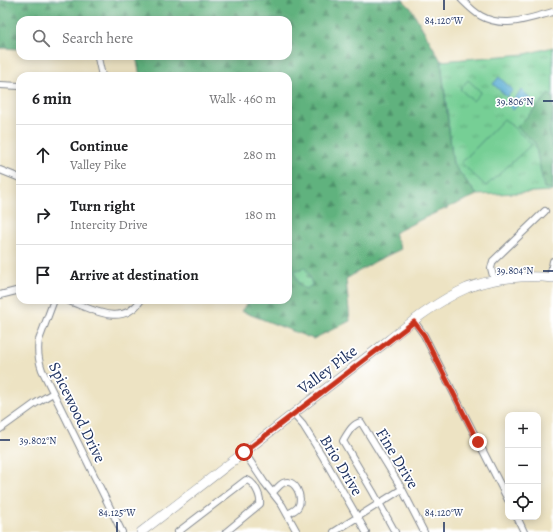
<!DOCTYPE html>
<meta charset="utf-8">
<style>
body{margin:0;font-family:Alegreya,serif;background:#f2f2f2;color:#202124}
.controls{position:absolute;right:12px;bottom:12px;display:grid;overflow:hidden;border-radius:8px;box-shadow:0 2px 10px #0003}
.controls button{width:36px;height:36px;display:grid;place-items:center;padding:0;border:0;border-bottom:1px solid #e0e0e0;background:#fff;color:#202124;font:20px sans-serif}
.stop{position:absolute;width:12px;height:12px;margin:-9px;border:3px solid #c8321e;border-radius:50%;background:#fff}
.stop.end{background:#c8321e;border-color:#fff;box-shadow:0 1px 4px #0008}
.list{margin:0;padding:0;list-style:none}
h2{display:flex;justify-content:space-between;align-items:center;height:52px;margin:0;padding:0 16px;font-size:17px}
h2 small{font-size:13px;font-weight:400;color:#757577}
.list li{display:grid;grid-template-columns:26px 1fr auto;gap:12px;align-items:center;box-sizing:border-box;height:60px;padding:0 16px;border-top:1px solid #e0e0e0}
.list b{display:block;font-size:15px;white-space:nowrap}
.list p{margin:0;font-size:13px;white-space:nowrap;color:#757577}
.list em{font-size:13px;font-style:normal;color:#757577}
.icon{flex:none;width:22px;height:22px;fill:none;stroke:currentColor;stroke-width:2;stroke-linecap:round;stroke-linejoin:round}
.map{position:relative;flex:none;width:553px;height:532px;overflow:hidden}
.search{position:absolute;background:#fff;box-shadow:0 2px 10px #0003;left:16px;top:16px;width:276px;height:44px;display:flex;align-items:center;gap:10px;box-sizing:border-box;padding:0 14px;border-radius:12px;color:#757577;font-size:15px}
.panel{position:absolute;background:#fff;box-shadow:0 2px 10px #0003;left:16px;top:72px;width:276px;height:232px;border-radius:12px}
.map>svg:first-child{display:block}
</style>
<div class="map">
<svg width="553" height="532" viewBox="0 0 553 532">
<defs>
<pattern id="grass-tufts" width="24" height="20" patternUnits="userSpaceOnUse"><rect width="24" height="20" fill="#76cf95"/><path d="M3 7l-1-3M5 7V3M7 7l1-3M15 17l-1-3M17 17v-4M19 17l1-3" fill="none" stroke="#60a87d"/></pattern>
<pattern id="forest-firs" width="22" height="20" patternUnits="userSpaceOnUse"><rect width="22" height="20" fill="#60b27e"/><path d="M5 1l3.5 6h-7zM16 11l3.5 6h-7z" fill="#4e916a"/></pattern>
<pattern id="cemetery-stones" width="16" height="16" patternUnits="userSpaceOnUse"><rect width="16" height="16" fill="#76cf95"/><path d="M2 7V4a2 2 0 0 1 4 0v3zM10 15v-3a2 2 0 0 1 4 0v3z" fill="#60a87d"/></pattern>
</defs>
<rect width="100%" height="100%" fill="#fff"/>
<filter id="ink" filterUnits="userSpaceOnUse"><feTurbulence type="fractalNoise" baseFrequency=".025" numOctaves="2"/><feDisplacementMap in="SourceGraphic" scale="8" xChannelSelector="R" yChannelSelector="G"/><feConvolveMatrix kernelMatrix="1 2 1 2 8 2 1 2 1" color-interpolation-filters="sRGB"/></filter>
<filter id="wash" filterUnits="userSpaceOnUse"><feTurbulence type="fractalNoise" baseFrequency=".012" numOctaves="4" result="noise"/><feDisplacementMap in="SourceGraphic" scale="16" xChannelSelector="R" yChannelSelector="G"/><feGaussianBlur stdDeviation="0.9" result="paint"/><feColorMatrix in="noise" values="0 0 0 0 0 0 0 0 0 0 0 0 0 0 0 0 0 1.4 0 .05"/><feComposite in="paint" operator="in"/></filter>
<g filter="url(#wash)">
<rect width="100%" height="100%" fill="#ede3c3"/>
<!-- grass -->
<path fill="url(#grass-tufts)" stroke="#487f7a" d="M553 47V191L477 195 453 164 441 61 526 54Z"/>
<!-- forest -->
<path fill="url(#forest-firs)" stroke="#3e706e" d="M0 0H403L411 8 441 61 453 164 477 195 424 218 394 233 401 249 376 261 346 279 350 321 313 339 241 311 250 300H288V76H140L136 56H288V20H20V49L0 48Z
M549 94 553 98V118L550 128 551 144 553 149V189L544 188 535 143 517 127Z"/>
<!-- cemetery -->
<path fill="url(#cemetery-stones)" stroke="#487f7a" d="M305 267 309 275 312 285 306 289 299 285 294 271Z"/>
<!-- garden -->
<path fill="#76cf95" stroke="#487f7a" d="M468 80 481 92 473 101 460 89Z
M504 119 532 144 486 186 461 163Z"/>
<!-- water -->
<path fill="#55aad1" stroke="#386c98" d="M499 77 513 90 507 97 493 84Z
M522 90 534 102 531 106 524 99 513 110 508 105Z"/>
</g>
<g filter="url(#ink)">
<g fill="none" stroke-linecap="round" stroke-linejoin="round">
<!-- street casing -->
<g stroke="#848990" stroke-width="8">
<path id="street" d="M462 0C468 6 474 12 481 16 504 29 530 18 553 12
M98 58 102 76
M0 85 20 86
M0 170 20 178
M550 278 553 261
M494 280 491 268 493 261 545 211
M0 295 20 290
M54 300 39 340C37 351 38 359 42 370L122 532
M66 300C91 308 121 329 141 300
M414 321 424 335 508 500
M293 414 303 425 323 457 366 532
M0 429 36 403 53 393
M244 452 264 482 282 505 297 532
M273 492C276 490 279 485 283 483 295 477 304 498 298 507 296 510 291 512 288 514
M517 517 524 532
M178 532 246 480C254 481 261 496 260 504L226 532
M334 532 402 489
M395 532 373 492 343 441C348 433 352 424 361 422L402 489 424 532"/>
</g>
<!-- secondary casing -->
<g stroke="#848990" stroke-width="10">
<path id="secondary" d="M141 532C215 476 288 417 363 360 395 336 430 304 467 288 492 278 526 275 553 278"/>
</g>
<!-- street -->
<use href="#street" stroke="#fff" stroke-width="6"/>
<!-- secondary -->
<use href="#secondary" stroke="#fff" stroke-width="9"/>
</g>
</g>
<g fill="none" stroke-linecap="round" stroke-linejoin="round" filter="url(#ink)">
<!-- route -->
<path stroke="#c8321e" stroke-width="5" d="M244 452 414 322 424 335 478 442"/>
</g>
<!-- ticks -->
<path fill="none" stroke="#1b2f5e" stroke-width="1.5" d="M444 0V10M543 101H553M543 271H553M0 440H10M117 522V532M444 522V532"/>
<g text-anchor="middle" stroke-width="3.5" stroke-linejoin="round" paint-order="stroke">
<!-- street labels -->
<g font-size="16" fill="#1b2f5e" stroke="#fff">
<text transform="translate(327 369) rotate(-37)" y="6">Valley Pike</text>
<text transform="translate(78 412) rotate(64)" y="6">Spicewood Drive</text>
<text transform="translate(398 458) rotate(59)" y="6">Fine Drive</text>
<text transform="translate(342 465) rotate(59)" y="6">Brio Drive</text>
</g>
</g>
<g font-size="10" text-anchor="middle" fill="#1b2f5e" stroke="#fff" stroke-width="3.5" stroke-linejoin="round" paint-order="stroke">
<text x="444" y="24">84.120°W</text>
<text x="515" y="105">39.806°N</text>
<text x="515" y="274">39.804°N</text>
<text x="38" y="444">39.802°N</text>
<text x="117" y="516">84.125°W</text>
<text x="444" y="516">84.120°W</text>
</g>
</svg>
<div class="controls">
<button>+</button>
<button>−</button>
<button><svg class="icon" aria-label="locate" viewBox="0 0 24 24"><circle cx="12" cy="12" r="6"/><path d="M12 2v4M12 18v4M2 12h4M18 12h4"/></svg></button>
</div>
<div class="stop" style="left:244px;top:452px"></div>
<div class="stop end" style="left:478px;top:442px"></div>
<div class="search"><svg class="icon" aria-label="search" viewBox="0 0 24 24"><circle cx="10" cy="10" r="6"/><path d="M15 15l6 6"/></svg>Search here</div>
<section class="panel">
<h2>6 min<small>Walk · 460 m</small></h2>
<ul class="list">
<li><svg class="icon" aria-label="ahead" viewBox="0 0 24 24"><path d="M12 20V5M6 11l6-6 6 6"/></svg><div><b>Continue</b><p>Valley Pike</p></div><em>280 m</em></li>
<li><svg class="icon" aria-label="right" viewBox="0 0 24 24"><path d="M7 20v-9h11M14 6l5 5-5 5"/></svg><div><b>Turn right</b><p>Intercity Drive</p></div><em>180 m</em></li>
<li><svg class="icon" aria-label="arrive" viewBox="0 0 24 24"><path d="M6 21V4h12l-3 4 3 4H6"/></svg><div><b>Arrive at destination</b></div></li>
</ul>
</section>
</div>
